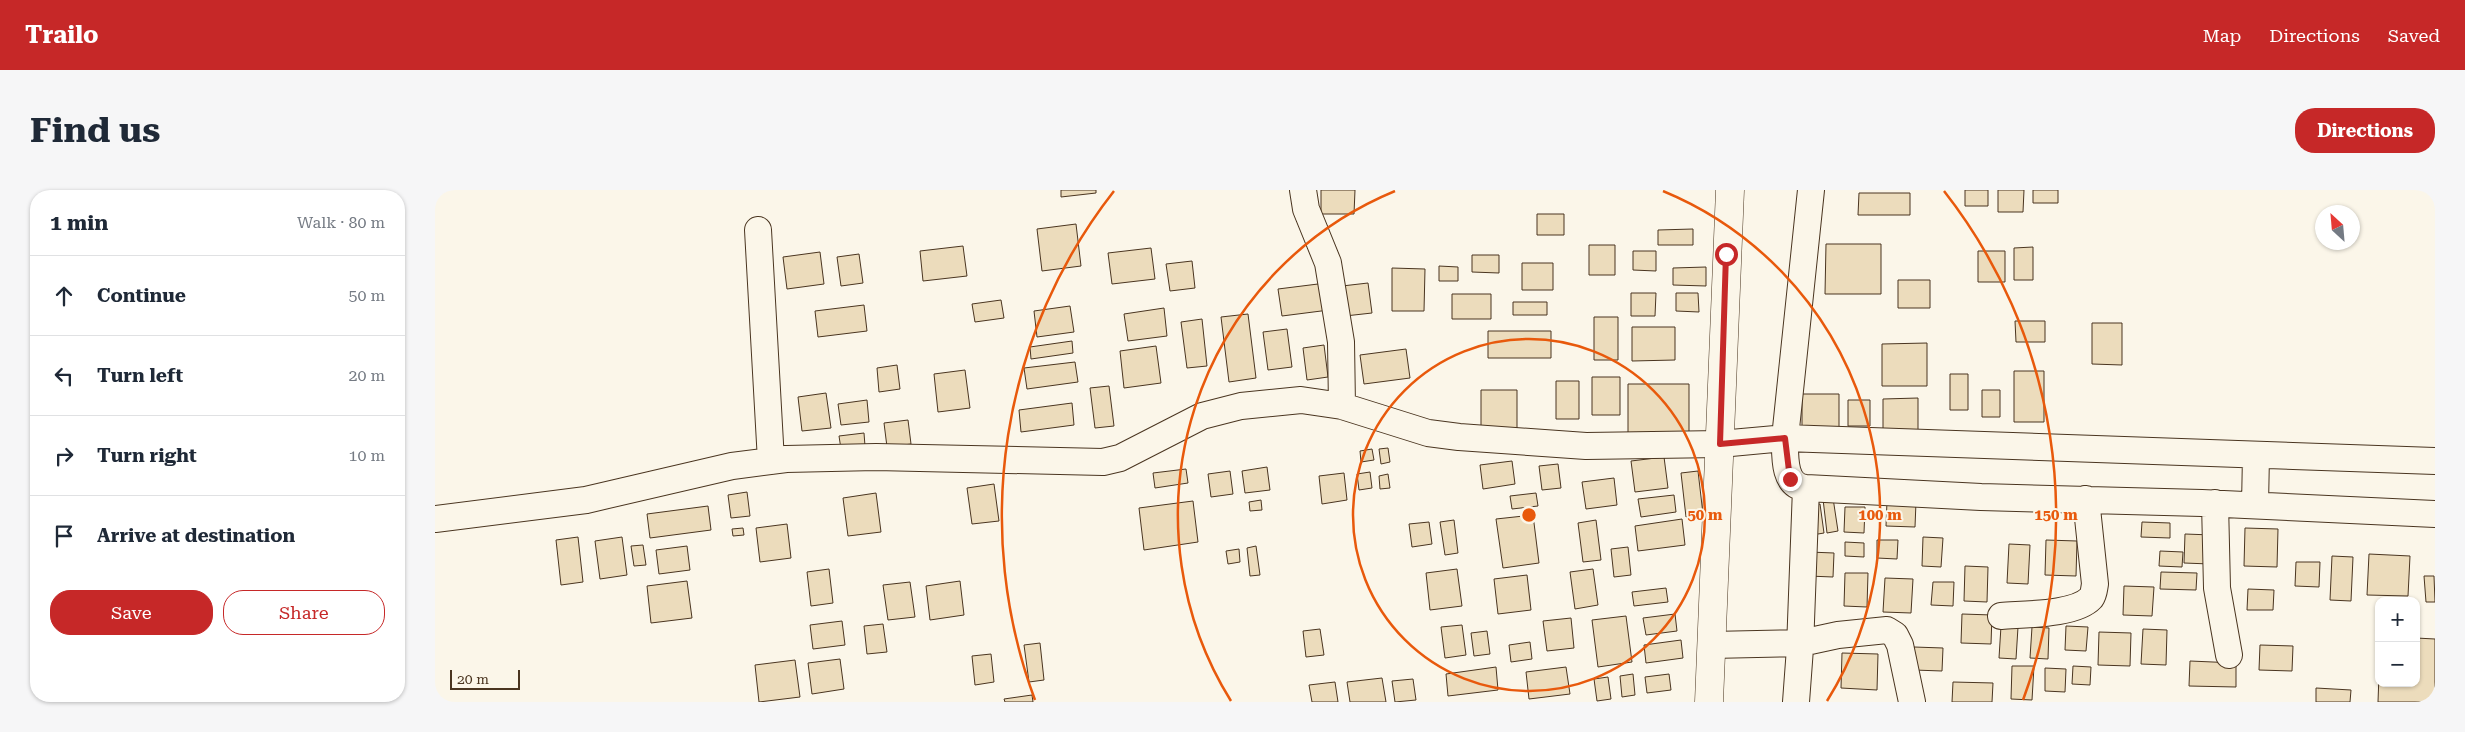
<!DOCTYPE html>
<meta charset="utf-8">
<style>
body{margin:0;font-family:"Roboto Serif",serif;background:#f6f6f7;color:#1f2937}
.controls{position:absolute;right:15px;bottom:15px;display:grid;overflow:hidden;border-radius:10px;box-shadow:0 1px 4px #0004}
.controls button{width:45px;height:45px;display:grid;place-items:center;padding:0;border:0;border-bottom:1px solid #e0e1e3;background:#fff;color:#1f2937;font:25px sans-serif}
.compass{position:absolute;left:1880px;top:15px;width:45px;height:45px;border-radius:50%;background:#fff;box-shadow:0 1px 4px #0004;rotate:334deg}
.scale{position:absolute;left:15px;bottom:12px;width:70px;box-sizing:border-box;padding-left:5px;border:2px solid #4a3520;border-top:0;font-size:14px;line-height:18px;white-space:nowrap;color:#4a3520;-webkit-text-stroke:4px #fbf6e9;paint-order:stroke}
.stop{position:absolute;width:15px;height:15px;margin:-11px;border:4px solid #c62828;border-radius:50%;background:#fff}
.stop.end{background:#c62828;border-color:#fff;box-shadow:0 1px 5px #0008}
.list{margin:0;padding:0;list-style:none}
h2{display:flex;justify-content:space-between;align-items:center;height:65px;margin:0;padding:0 20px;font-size:21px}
h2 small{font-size:16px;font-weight:400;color:#747a83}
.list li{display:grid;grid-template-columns:32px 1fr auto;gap:15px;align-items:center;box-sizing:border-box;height:80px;padding:0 20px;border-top:1px solid #e0e1e3}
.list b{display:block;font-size:19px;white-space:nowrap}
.list em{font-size:16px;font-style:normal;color:#747a83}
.actions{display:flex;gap:10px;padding:15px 20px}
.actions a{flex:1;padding:11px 0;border:1px solid #c62828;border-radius:20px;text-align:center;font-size:18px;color:#c62828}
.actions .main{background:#c62828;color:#fff}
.icon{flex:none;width:28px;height:28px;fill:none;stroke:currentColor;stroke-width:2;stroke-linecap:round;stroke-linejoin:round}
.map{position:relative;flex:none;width:2000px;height:512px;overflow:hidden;border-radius:20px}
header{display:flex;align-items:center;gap:30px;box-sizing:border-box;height:70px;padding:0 25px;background:#c62828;color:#fff}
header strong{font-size:24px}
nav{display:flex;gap:28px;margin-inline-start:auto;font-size:18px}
.intro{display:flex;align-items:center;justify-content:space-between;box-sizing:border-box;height:120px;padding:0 30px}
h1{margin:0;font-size:35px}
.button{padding:12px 22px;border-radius:20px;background:#c62828;color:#fff;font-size:18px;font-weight:700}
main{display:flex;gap:30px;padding:0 30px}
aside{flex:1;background:#fff;border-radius:20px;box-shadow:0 1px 4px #0004}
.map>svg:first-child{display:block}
</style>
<header>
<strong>Trailo</strong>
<nav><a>Map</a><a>Directions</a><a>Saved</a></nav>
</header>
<div class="intro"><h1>Find us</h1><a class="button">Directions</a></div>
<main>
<aside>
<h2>1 min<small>Walk · 80 m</small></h2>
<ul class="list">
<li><svg class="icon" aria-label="ahead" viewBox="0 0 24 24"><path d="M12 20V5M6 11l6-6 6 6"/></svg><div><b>Continue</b></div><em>50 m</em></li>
<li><svg class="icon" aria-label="left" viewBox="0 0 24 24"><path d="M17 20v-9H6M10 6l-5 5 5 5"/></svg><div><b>Turn left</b></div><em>20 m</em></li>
<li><svg class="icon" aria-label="right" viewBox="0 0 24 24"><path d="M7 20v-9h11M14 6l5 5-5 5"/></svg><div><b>Turn right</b></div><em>10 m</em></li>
<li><svg class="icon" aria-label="arrive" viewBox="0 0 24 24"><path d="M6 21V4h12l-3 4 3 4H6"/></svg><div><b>Arrive at destination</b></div></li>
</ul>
<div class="actions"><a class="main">Save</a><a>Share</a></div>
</aside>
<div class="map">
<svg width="2000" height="512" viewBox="0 0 2000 512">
<rect width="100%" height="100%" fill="#fbf6e9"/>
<!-- building -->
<path fill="#ecdcbc" stroke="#4a3520" d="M626 0H661V3L626 7Z
M886 0H920L919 24H886Z
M1530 0H1553V16H1530Z
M1563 0H1589L1588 22H1563Z
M1598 0H1623V13H1598Z
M1424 3H1475V25H1423Z
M1102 24H1129V45H1102Z
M641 34 646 76 607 81 602 39Z
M1258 39V55H1223V40Z
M1391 54H1446V104H1390Z
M1154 55H1180V85H1154Z
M528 56 532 86 488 91 485 61Z
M1598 57V90H1579V58Z
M716 58 720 89 677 94 673 63Z
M1198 61H1221V81L1198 80Z
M1543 61H1570V92H1543Z
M385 62 389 94 352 99 348 67Z
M424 64 428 93 406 96 402 67Z
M1037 65H1064V83L1037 82Z
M757 71 760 98 735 101 731 74Z
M1087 73H1118V100H1087Z
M1004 76 1023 77V91H1004Z
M1271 77V96L1238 95V78Z
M957 78 990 79 989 121H957Z
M1463 90H1495V118H1463Z
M891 93 894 120 847 126 843 99Z
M933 93 937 123 910 126 907 96Z
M1196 103H1221L1220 126H1196Z
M1241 103H1263L1264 122 1241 121Z
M1017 104H1056V129H1017Z
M566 110 569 128 540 132 537 114Z
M1078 112H1112V125H1078Z
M429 115 432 141 383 147 380 121Z
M635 116 639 142 602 147 599 121Z
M729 118 732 146 693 151 689 124Z
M813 124 821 188 794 192 786 127Z
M1159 127H1183V170H1159Z
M767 129 772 176 752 178 746 132Z
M1580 131H1610V152H1581Z
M1657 133H1687V175L1657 174Z
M1197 137H1240V170L1197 171Z
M852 139 857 177 833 180 828 142Z
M1053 141H1116V168H1053Z
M637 151 638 163 596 169 595 157Z
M1492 153V196H1447V154Z
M889 155 893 187 872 190 868 158Z
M721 156 726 193 689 198 685 161Z
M971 159 975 188 929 194 925 165Z
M640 172 643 192 592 199 589 178Z
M462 175 465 199 444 202 442 178Z
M530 180 535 218 503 222 499 184Z
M1579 181H1609V232H1579Z
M1515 184H1533V220H1515Z
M1157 187H1185V225H1157Z
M1121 191H1144V229H1121Z
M1193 194H1254V244H1193Z
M674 196 679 236 660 238 655 198Z
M1046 200H1082V239H1046Z
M1547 200H1565V227H1547Z
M391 203 396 238 367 241 363 207Z
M1367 204H1404V239H1367Z
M1483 208V245H1448V209Z
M432 210 434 232 406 235 403 214Z
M1413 210H1435V236H1413Z
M637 213 639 235 586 242 584 220Z
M473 230 476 254 452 257 449 233Z
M429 243 430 256 406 259 404 246Z
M953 258 955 272 946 274 944 259Z
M937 259 939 270 926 272 925 261Z
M1229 267 1233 298 1200 302 1196 271Z
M1077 271 1080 294 1048 299 1045 275Z
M1123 274 1126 298 1107 300 1104 276Z
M832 277 835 300 810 303 807 281Z
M751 279 753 293 720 298 718 283Z
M795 281 798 304 776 307 773 284Z
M1263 281 1268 324 1251 327 1246 283Z
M935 282 937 298 924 300 922 284Z
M909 283 912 310 887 314 884 286Z
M953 284 955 298 945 299 944 286Z
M1179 288 1182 315 1151 319 1147 292Z
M559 294 564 331 537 334 532 298Z
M312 302 315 326 296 328 293 305Z
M441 303 446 342 413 346 408 308Z
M1101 303 1103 316 1077 319 1075 306Z
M1239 305 1241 322 1206 327 1203 309Z
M1398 308 1403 341 1392 343 1388 309Z
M826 310 827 320 815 321 814 312Z
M758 311 763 352 709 360 704 318Z
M1452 311 1481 312 1480 337 1451 336Z
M1385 314 1389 343 1377 345 1373 316Z
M273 316 276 340 215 348 212 324Z
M1410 317H1430L1429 343 1409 342Z
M1098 325 1104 373 1068 378 1061 329Z
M1247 329 1250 355 1203 361 1200 336Z
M1019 330 1023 363 1010 365 1005 332Z
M1161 330 1166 370 1148 372 1143 333Z
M994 332 997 354 977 357 974 334Z
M1707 332 1735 333V348L1706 347Z
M352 334 356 368 325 372 321 338Z
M308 338 309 345 298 346 297 339Z
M1810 338 1843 339 1842 377 1809 376Z
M1750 344 1777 345 1775 374 1749 373Z
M143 347 148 392 126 395 121 350Z
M187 347 192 385 165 389 160 351Z
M1488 347 1508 348 1506 377 1487 376Z
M1442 350H1463L1462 369 1442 368Z
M1611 350 1642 351 1641 386 1610 385Z
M1410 352 1429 353V367L1410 366Z
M1574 354 1595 355 1593 394 1572 393Z
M208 355 211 375 199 376 196 356Z
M252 356 255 380 224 384 221 360Z
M821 356 825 385 815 386 812 358Z
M1193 357 1196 385 1179 387 1176 359Z
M804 359 805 372 793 374 791 361Z
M1725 361 1748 362 1747 377 1724 376Z
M1374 362 1399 363 1398 387 1373 386Z
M1934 364 1975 366 1973 406 1932 405Z
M1897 366 1918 367 1916 411 1895 410Z
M1861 372H1885L1884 397 1860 396Z
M1530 376 1553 377 1552 412 1529 411Z
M394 379 398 413 376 416 372 382Z
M1022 379 1027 416 995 420 991 383Z
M1158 379 1163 415 1140 419 1135 382Z
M1726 382 1762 383 1761 400 1725 399Z
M1410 383H1433L1432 417 1409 416Z
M1092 385 1096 420 1063 424 1059 389Z
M1989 386H1999L2000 412H1991Z
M1450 388 1478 389 1476 423 1448 422Z
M252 391 257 428 216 433 212 396Z
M525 391 529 425 495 430 491 396Z
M475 392 480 427 453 430 448 395Z
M1498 392H1519L1518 416 1496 415Z
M1689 396 1719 397 1717 426 1688 425Z
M1231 398 1233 412 1199 416 1197 402Z
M1813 399 1839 400 1838 420H1812Z
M1240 424 1242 441 1211 445 1208 428Z
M1527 424 1557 425 1556 454 1526 453Z
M1191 426 1197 472 1163 477 1157 430Z
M1136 428 1139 458 1112 461 1108 431Z
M407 431 410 455 378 459 375 435Z
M448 434 452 462 432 464 429 436Z
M1027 435 1031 465 1010 468 1006 437Z
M1566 436 1583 437 1581 469 1564 468Z
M1631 436 1653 437 1651 461 1630 460Z
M1597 437 1614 438 1613 469 1595 468Z
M885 439 889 465 871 467 868 441Z
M1708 439 1732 440 1731 475 1706 474Z
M1052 441 1055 464 1039 466 1036 443Z
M1664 442 1696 443 1695 476 1663 475Z
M1981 448 2000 449V512H1943L1944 484V493H1981Z
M1246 450 1248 468 1211 473 1209 455Z
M1095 452 1097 469 1076 472 1074 455Z
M605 453 609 490 594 492 589 455Z
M1825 455 1858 456 1857 481 1824 480Z
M1479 457 1508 458 1507 481 1479 480Z
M1407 463 1443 464 1442 500 1406 498Z
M556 464 559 492 540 495 537 466Z
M405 469 409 499 377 504 373 473Z
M360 470 365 507 324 512 320 475Z
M1755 471 1801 473V497L1754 496Z
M1577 476H1599L1597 510 1576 509Z
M1638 476 1656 477 1655 495 1637 494Z
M1061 477 1063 500 1013 506 1011 484Z
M1131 477 1135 504 1094 509 1091 482Z
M1610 478 1631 479 1630 502 1610 501Z
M1198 484 1200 505 1187 507 1185 486Z
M1234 484 1236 500 1212 503 1210 487Z
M1173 487 1176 509 1162 511 1159 489Z
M947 488 951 512H915L912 492Z
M978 489 981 510 960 512 957 491Z
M900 492 903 512H877L874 495Z
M1518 492 1558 493 1557 512H1517Z
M1881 498 1916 500 1915 512H1881Z
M597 505 598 512H570L569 509Z"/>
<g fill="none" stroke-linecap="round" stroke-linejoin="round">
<!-- minor casing -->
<g stroke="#4a3520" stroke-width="28">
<path id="minor" d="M868 0 871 19 893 73 906 152 907 216
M1376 0 1350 248 2000 271
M323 40 336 271
M1780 313 1782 398 1794 465
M1820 315 1821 265
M0 329 151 310 297 276 351 269 441 267 668 272 685 268 767 226 806 216 866 210 907 216 993 243 1024 247 1151 256 1285 254 1350 248C1350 266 1348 296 1371 298L1546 307 1767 313 2000 324
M1566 426C1589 424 1640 425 1656 408 1659 404 1659 399 1660 394L1651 309
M1276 455 1366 453 1403 445 1452 440 1460 445 1465 455 1477 512
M1361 512 1365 458 1371 298"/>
</g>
<!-- major casing -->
<g stroke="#4a3520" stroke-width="29">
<path id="major" d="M1274 512 1295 0"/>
</g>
<!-- minor -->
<use href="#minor" stroke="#fbf6e9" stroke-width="26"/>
<!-- major -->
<use href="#major" stroke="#fbf6e9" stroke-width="28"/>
</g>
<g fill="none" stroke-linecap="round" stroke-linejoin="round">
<!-- route -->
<path stroke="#c62828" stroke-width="6" d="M1291 64 1285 254 1350 248 1355 289"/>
</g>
<!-- distance rings -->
<g fill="none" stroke="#e8590c" stroke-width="2.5">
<circle cx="1094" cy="325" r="176"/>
<path d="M796 511A351 351 0 0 1 960 1M1228 1A351 351 0 0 1 1392 511"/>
<path d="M600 510A527 527 0 0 1 679 1M1509 1A527 527 0 0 1 1588 510"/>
</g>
<circle cx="1094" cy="325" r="8" fill="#e8590c" stroke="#fbf6e9" stroke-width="2.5"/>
<g font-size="15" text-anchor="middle" font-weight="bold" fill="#e8590c" stroke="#fbf6e9" stroke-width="4" stroke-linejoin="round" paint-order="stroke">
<text x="1270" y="330">50 m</text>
<text x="1445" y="330">100 m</text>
<text x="1621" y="330">150 m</text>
</g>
</svg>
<div class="controls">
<button>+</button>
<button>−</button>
</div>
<svg class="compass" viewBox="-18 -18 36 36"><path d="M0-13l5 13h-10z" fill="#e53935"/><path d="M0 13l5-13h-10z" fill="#747a83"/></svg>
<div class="scale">20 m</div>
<div class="stop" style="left:1291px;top:64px"></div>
<div class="stop end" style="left:1355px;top:289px"></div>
</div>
</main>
